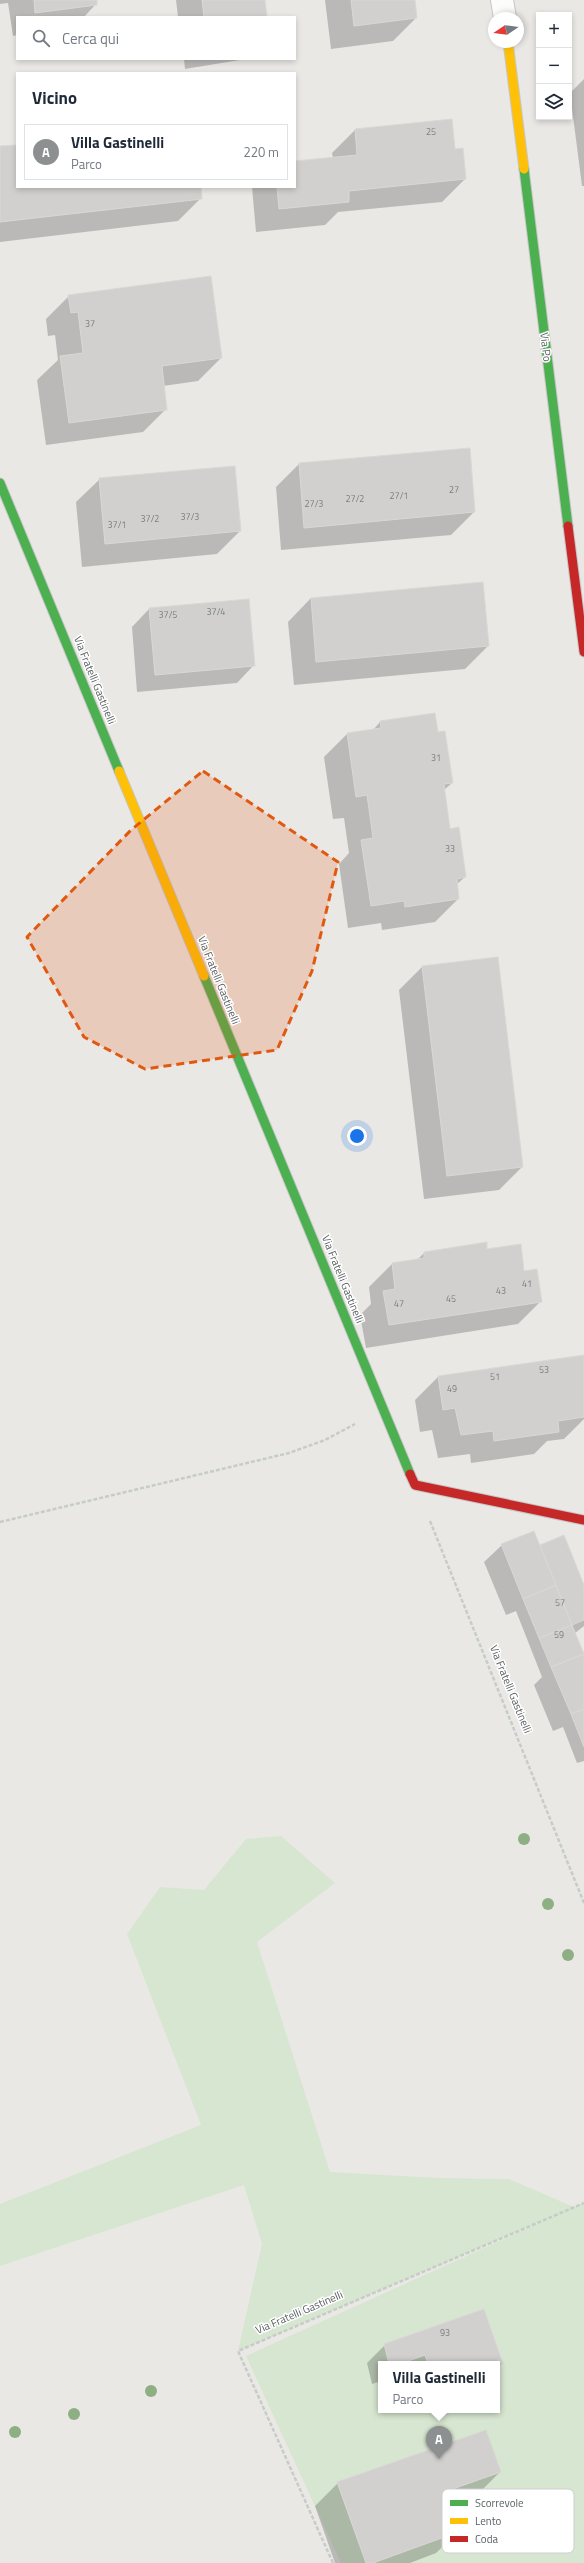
<!DOCTYPE html>
<html lang="it">
<meta charset="utf-8">
<style>
body{margin:0;font-family:"Titillium Web",sans-serif;background:#f6f6f7;color:#1f2937}
.controls{position:absolute;right:12px;top:12px;display:grid;overflow:hidden;border-radius:0px;box-shadow:0 2px 6px #0003}
.controls button{width:36px;height:36px;display:grid;place-items:center;padding:0;border:0;border-bottom:1px solid #e0e1e3;background:#fff;color:#1f2937;font:20px sans-serif}
.compass{position:absolute;left:488px;top:12px;width:36px;height:36px;border-radius:50%;background:#fff;box-shadow:0 2px 6px #0003;rotate:257deg}
.you{position:absolute;left:357px;top:1136px;width:14px;height:14px;margin:-10px;border:3px solid #fff;border-radius:50%;background:#1a73e8;box-shadow:0 0 0 6px #1a73e833}
.badge{display:grid;place-items:center;width:26px;height:26px;border-radius:50%;background:#8c9090;color:#fff;font-size:13px;font-weight:700}
.pin{position:absolute;translate:-50% -33px;filter:drop-shadow(0 1px 2px #0008)}
.pin::after{content:'';position:absolute;top:21px;width:14px;height:12px;background:inherit;clip-path:polygon(0 0,100% 0,50% 100%)}
.popup{position:absolute;left:378px;top:2361px;width:122px;height:52px;box-sizing:border-box;display:grid;place-content:center;border-radius:0px;background:#fff;filter:drop-shadow(0 1px 3px #0005);font-size:13px;white-space:nowrap;color:#747a83}
.popup b{font-size:15px;color:#1f2937}
.popup::after{content:'';position:absolute;left:50%;top:100%;margin-left:-8px;border:8px solid transparent;border-top-color:#fff}
.list{margin:0;padding:0;list-style:none}
h2{display:flex;justify-content:space-between;align-items:center;height:52px;margin:0;padding:0 16px;font-size:17px}
h2 small{font-size:13px;font-weight:400;color:#747a83}
.list li{display:grid;grid-template-columns:26px 1fr auto;gap:12px;align-items:center;box-sizing:border-box;height:56px;margin:0 8px 8px;padding:0 8px;border:1px solid #e0e1e3;border-radius:0px}
.list b{display:block;font-size:15px;white-space:nowrap}
.list p{margin:0;font-size:13px;white-space:nowrap;color:#747a83}
.list em{font-size:13px;font-style:normal;color:#747a83}
.icon{flex:none;width:22px;height:22px;fill:none;stroke:currentColor;stroke-width:2;stroke-linecap:round;stroke-linejoin:round}
.map{position:relative;flex:none;width:584px;height:2563px;overflow:hidden}
.search{position:absolute;background:#fff;box-shadow:0 2px 6px #0003;left:16px;top:16px;width:280px;height:44px;display:flex;align-items:center;gap:10px;box-sizing:border-box;padding:0 14px;border-radius:0px;color:#747a83;font-size:15px}
.panel{position:absolute;background:#fff;box-shadow:0 2px 6px #0003;left:16px;top:72px;width:280px;height:116px;border-radius:0px}
.map>svg:first-child{display:block}
</style>
<div class="map">
<svg width="584" height="2563" viewBox="0 0 584 2563">
<rect width="100%" height="100%" fill="#eae8e5"/>
<!-- green -->
<path fill="#d7e6d0" fill-rule="evenodd" d="M281 1836 335 1883 257 1942 330 2172 439 2178 509 2179 574 2207 584 2203V2563H341L246 2356 572 2208 238 2351 262 2244 244 2185 0 2266V2204L201 2125 127 1934 160 1887 204 1890 246 1839ZM381 2364H497V2410H381Z"/>
<!-- shadow -->
<path fill="#0003" d="M0 0H96V4L84 17H17V35L13 36 8 3 0 4Z
M176 0H264L266 17H178Z
M325 0H414L416 18 393 41 331 49Z
M184 59H246L185 69Z
M584 79V186H582L570 93Z
M355 130 454 150 465 179 442 202 338 212 325 225 256 232 252 187H295V162L333 158 332 153Z
M17 146V187H200L201 198 178 221 0 242V147Z
M69 296 221 358 198 381 163 386 166 409 143 432 46 445 37 380 58 360 55 335 48 336 46 319Z
M299 464 474 512 451 535 281 550 276 487Z
M100 479 240 531 217 554 82 567 76 502Z
M311 598 488 646 465 669 294 685 288 622Z
M149 609 254 665 237 683 137 692 132 627Z
M380 722 437 733 452 783 444 790 450 830 465 877 456 885 458 899 435 922 382 930 381 923 348 928 339 864 349 853 344 818 333 819 324 757 347 734 373 730Z
M497 958 522 1167 499 1190 424 1199 399 990 422 967Z
M424 1253 523 1272 541 1301 518 1324 366 1348 360 1315 371 1304 369 1287 392 1264 417 1260Z
M584 1356V1419L564 1439 547 1441 534 1454 471 1463 470 1454 438 1458 432 1430 420 1432 415 1400 438 1377Z
M563 1537 584 1587V1626L575 1633 584 1655V1761L577 1763 563 1727 553 1731 534 1685 542 1677 516 1611 506 1615 484 1562 502 1545 539 1546Z
M385 2345 502 2364 497 2369V2364H381V2381L372 2384 367 2363Z
M500 2472 477 2495 450 2504 460 2530 436 2553 410 2563H335L315 2506 338 2483Z"/>
<!-- building -->
<path fill="#d2d0cf" stroke="#dad7d4" d="M34 0H97V5L35 13Z
M202 0H265L267 17H204Z
M351 0H415L417 18 354 26Z
M452 119 455 149 463 148 466 179 349 191V202L279 209 277 187H295V161L357 155 355 129Z
M17 145V187H201L202 199 0 222V146Z
M211 276 222 358 162 366 167 410 69 423 60 356 83 353 78 312 71 313 68 295Z
M470 448 475 512 304 528 299 463Z
M235 466 241 531 105 544 99 478Z
M483 582 489 646 316 662 311 598Z
M249 599 255 666 155 675 149 608Z
M435 713 438 732 445 731 453 783 444 784 450 829 459 827 466 877 457 879 459 899 405 907 404 901 371 906 361 840 373 838 367 795 356 797 347 733 381 728 380 721Z
M498 957 523 1167 447 1176 422 966Z
M487 1242V1249L521 1244 524 1271 537 1269 542 1302 389 1325 383 1291 395 1289 392 1263 424 1258V1252Z
M584 1355V1417L558 1421 559 1432 494 1441 493 1431 461 1435 455 1408 443 1410 438 1376Z
M534 1531 556 1585 523 1599 501 1544Z
M564 1535 584 1585V1620L572 1625 540 1545Z
M556 1585 572 1625 539 1638 523 1599Z
M572 1625 584 1654 551 1667 539 1638Z
M584 1654V1709L571 1714 551 1667Z
M584 1709V1747L571 1714Z
M484 2309 503 2364 497 2367V2364H428L425 2355 400 2364H389L384 2344Z
M486 2430 501 2472 447 2491 461 2531 373 2563H366L337 2482Z"/>
<g fill="none" stroke-linecap="round" stroke-linejoin="round">
<!-- street casing -->
<g stroke="#c5c6c6" stroke-width="24">
<path id="street" d="M502 0 505 18"/>
</g>
<!-- fast casing -->
<g stroke="#c5c6c6" stroke-width="11">
<path id="fast" d="M524 169 568 526
M0 483 119 771
M204 976 410 1474"/>
</g>
<!-- slow casing -->
<g stroke="#c5c6c6" stroke-width="11">
<path id="slow" d="M508 42 524 169
M119 771 204 976"/>
</g>
<!-- jam casing -->
<g stroke="#c5c6c6" stroke-width="11">
<path id="jam" d="M568 526 584 652
M410 1474 415 1485 584 1520"/>
</g>
<!-- path -->
<path stroke="#c6ccc7" stroke-width="2.5" stroke-dasharray="4 2" stroke-linecap="butt" d="M430 1521 584 1903
M0 1522 289 1453 325 1440 355 1424
M333 2563 238 2351 584 2203"/>
<!-- street -->
<use href="#street" stroke="#fcfcfb" stroke-width="22"/>
<!-- fast -->
<use href="#fast" stroke="#4caf50" stroke-width="9"/>
<!-- slow -->
<use href="#slow" stroke="#ffc107" stroke-width="9"/>
<!-- jam -->
<use href="#jam" stroke="#c62828" stroke-width="9"/>
</g>
<!-- trees -->
<g fill="#8eaf84">
<circle cx="524" cy="1839" r="6"/>
<circle cx="548" cy="1904" r="6"/>
<circle cx="568" cy="1955" r="6"/>
<circle cx="151" cy="2391" r="6"/>
<circle cx="74" cy="2414" r="6"/>
<circle cx="15" cy="2432" r="6"/>
</g>
<!-- marked area -->
<path fill="#e15910" fill-opacity="0.2" stroke="#e15910" stroke-width="3" stroke-dasharray="8 5" stroke-linejoin="round" d="M203 771 338 862 312 971 277 1050 145 1069 84 1037 27 937 131 830Z"/>
<g text-anchor="middle" stroke-width="3" stroke-linejoin="round" paint-order="stroke">
<!-- number labels -->
<g font-size="9" fill="#797d7f">
<text x="431" y="135">25</text>
<text x="90" y="327">37</text>
<text x="454" y="493">27</text>
<text x="399" y="499">27/1</text>
<text x="355" y="502">27/2</text>
<text x="314" y="507">27/3</text>
<text x="190" y="520">37/3</text>
<text x="150" y="522">37/2</text>
<text x="117" y="528">37/1</text>
<text x="216" y="615">37/4</text>
<text x="168" y="618">37/5</text>
<text x="436" y="761">31</text>
<text x="450" y="852">33</text>
<text x="527" y="1287">41</text>
<text x="501" y="1294">43</text>
<text x="451" y="1302">45</text>
<text x="399" y="1307">47</text>
<text x="544" y="1373">53</text>
<text x="495" y="1380">51</text>
<text x="452" y="1392">49</text>
<text x="560" y="1606">57</text>
<text x="559" y="1638">59</text>
<text x="445" y="2336">93</text>
</g>
<!-- street labels -->
<g font-size="11" fill="#5a6063" stroke="#fff">
<text transform="translate(546 347) rotate(83)" y="4">Via Po</text>
<text transform="translate(95 680) rotate(68)" y="4">Via Fratelli Gastinelli</text>
<text transform="translate(219 980) rotate(68)" y="4">Via Fratelli Gastinelli</text>
<text transform="translate(343 1279) rotate(68)" y="4">Via Fratelli Gastinelli</text>
<text transform="translate(511 1689) rotate(68)" y="4">Via Fratelli Gastinelli</text>
<text transform="translate(299 2312) rotate(-23)" y="4">Via Fratelli Gastinelli</text>
</g>
</g>
<!-- legend -->
<rect x="442" y="2489" width="132" height="64" rx="6" fill="#fff" stroke="#cecfd0" stroke-width="1"/>
<rect x="450" y="2500" width="18" height="6" fill="#4caf50"/>
<rect x="450" y="2518" width="18" height="6" fill="#ffc107"/>
<rect x="450" y="2536" width="18" height="6" fill="#c62828"/>
<g font-size="11" fill="#5a6063">
<text x="475" y="2507">Scorrevole</text>
<text x="475" y="2525">Lento</text>
<text x="475" y="2543">Coda</text>
</g>
</svg>
<div class="controls">
<button>+</button>
<button>−</button>
<button><svg class="icon" aria-label="layers" viewBox="0 0 24 24"><path d="M12 4l9 5-9 5-9-5zM3 14l9 5 9-5"/></svg></button>
</div>
<svg class="compass" viewBox="-18 -18 36 36"><path d="M0-13l5 13h-10z" fill="#e53935"/><path d="M0 13l5-13h-10z" fill="#747a83"/></svg>
<div class="you"></div>
<div class="pin badge" style="left:439px;top:2459px">A</div>
<div class="popup"><b>Villa Gastinelli</b>Parco</div>
<div class="search"><svg class="icon" aria-label="search" viewBox="0 0 24 24"><circle cx="10" cy="10" r="6"/><path d="M15 15l6 6"/></svg>Cerca qui</div>
<section class="panel">
<h2>Vicino<small></small></h2>
<ul class="list">
<li><span class="badge">A</span><div><b>Villa Gastinelli</b><p>Parco</p></div><em>220 m</em></li>
</ul>
</section>
</div>
